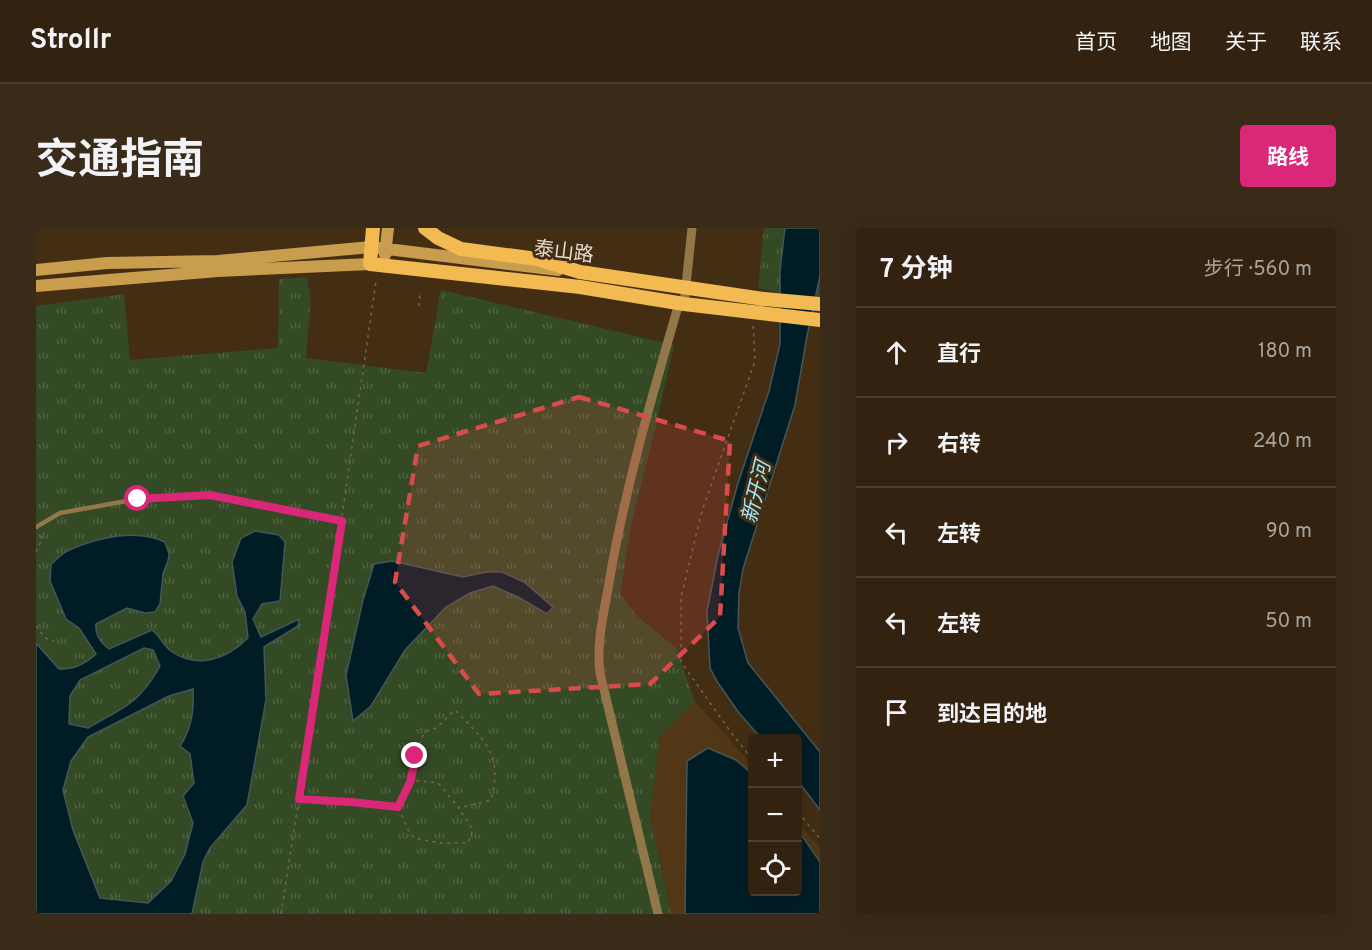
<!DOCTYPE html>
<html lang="zh">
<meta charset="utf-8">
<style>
body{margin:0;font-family:Overpass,"Noto Sans SC",sans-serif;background:#3a2a18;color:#f1f3f6}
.controls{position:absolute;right:18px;bottom:18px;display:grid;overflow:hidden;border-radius:6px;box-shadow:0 6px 24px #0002}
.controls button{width:54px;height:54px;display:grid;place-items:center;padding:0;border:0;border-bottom:2px solid #4d3f2f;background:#32220f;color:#f1f3f6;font:30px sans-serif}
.stop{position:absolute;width:18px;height:18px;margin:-14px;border:4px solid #db2777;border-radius:50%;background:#fff}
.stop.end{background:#db2777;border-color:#fff;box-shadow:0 2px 6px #0008}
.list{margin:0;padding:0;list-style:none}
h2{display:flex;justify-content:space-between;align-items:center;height:78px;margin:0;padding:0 24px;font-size:26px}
h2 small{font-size:20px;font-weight:400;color:#a8a49e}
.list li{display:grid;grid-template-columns:39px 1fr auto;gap:18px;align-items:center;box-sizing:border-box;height:90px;padding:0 24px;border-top:2px solid #4d3f2f}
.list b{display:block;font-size:22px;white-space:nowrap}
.list em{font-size:20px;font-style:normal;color:#a8a49e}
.icon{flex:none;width:33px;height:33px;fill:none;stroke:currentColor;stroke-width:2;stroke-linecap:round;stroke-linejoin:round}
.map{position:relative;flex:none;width:784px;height:686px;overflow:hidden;border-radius:6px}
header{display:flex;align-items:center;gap:36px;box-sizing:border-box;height:84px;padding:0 30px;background:#32220f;border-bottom:2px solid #4d3f2f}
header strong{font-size:28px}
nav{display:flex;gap:33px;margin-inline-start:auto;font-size:21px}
.intro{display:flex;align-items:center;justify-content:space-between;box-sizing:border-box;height:144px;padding:0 36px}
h1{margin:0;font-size:42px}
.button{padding:15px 27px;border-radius:6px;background:#db2777;color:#fff;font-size:21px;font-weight:700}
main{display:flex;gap:36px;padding:0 36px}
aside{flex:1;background:#32220f;border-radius:6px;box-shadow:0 6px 24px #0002}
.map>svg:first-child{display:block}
</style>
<header>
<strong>Strollr</strong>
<nav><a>首页</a><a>地图</a><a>关于</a><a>联系</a></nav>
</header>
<div class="intro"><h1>交通指南</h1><a class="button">路线</a></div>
<main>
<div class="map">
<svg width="784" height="686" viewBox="0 0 784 686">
<defs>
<pattern id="park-tufts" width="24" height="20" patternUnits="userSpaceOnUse" patternTransform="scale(1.5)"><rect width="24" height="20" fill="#334a24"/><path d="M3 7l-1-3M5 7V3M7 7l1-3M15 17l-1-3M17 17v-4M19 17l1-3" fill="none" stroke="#516442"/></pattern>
</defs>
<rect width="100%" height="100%" fill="#432e14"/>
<!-- built -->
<path fill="#513716" d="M659 473 716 537V664H762V594L784 621V686H635L614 587 624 509Z"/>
<!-- park -->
<path fill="url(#park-tufts)" d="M728 0H784V74L722 60Z
M271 49 275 71 270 130 390 145 405 62 638 117 619 201 595 297 584 366 601 388 640 420 659 473 624 509 614 587 635 686H0V78L88 66 94 132 242 120 243 51Z"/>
<!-- water -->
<path fill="#001d26" stroke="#455658" stroke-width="1.5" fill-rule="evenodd" d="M749 0H784V48L771 108 759 177 707 341 703 365 702 400 712 435 784 524V582L762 553V511L725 510 703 485 682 455 674 440 671 383 682 327 702 255 733 163 744 116V42Z
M219 303 243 307 249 314 244 373 226 376 217 391 225 409 263 391 262 398 228 419 230 472 211 577 174 620 167 634 156 686H0V415L23 441C38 442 49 436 60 426L43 400 30 391 14 353 15 336C20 332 26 325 33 322 61 310 100 300 129 314L133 326 132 333 127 346 124 376 119 384 109 385 91 380 60 396C59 407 64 414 73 421L116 402C124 408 127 417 135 423 161 442 191 431 212 410L209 384 201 368 196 334 205 310ZM108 420 117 422 124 438C103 476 88 479 52 500L33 496 34 468 44 452ZM157 461C158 482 156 500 144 518L154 526 158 555 147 568 157 595 149 626 135 653 112 675 64 670 37 602 27 562 35 533 52 509 133 468Z
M356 333 427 349 450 344H466L488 354 517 379 511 386 482 369 457 358 434 365 410 379 369 422 335 478 317 493 310 447 327 372 338 336Z
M672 520 700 532 716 546V664H762V602L784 634V686H649L651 533Z"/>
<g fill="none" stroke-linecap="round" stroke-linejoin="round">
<!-- path -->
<path stroke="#76644d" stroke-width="1.5" stroke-dasharray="3 4.5" stroke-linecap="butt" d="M383 78 384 65
M306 288 340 53
M0 324 6 311 5 305
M0 398 9 410 18 413
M716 531 697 507 645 434V369L666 283 719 133 717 95
M264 571 315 574 362 579 375 552 379 529 385 511 389 504 400 500 419 482C449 513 467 526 455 572L423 580 402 555 375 552
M363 580 372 602 378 610 404 615H432L437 602 422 579
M762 584 784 611
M245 686 305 298"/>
<!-- lane -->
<path stroke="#927748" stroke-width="4.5" d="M0 299 24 285 102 271 174 267 306 293"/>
<!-- street -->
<path stroke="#927748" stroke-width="9" d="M648 76 656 0
M622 686 564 445C560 414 568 385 573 355 589 260 616 168 643 75"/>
<!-- secondary -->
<path stroke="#c89d4e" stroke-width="12" d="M349 27 352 0
M0 42 71 35 182 33 335 19 522 42
M0 58 182 43 334 36"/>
<!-- primary -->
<path stroke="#f2ba50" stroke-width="14" d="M337 0 334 36 544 59 648 76 784 92
M389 0 402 10 425 21 501 31 544 44 728 71"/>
<!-- primary-bridge -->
<path stroke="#f2ba50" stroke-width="14" d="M728 71 784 76"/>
</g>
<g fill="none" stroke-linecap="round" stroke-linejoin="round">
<!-- route -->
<path stroke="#db2777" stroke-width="8" d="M102 271 174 267 306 293 263 571 315 574 362 579 375 552 379 528"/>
</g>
<!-- marked area -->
<path fill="#d94c49" fill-opacity="0.2" stroke="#d94c49" stroke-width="4.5" stroke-dasharray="12 8" stroke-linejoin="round" d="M543 169 694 213 684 389 614 456 443 466 359 354 382 218Z"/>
<g text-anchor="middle" stroke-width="6" stroke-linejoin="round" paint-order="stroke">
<!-- street labels -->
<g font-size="20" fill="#e7dacb" stroke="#432e14">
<text transform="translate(528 23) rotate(7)" y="7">泰山路</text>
</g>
<!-- water labels -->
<g font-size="21" font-style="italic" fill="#9fe7ff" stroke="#432e14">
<text transform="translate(720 264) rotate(-76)" y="7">新开河</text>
</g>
</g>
</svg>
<div class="controls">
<button>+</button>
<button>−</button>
<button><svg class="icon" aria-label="locate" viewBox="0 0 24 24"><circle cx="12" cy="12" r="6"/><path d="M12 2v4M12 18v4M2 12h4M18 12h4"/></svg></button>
</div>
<div class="stop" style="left:102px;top:271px"></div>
<div class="stop end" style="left:379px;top:528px"></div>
</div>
<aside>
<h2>7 分钟<small>步行 · 560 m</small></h2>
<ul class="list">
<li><svg class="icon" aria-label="ahead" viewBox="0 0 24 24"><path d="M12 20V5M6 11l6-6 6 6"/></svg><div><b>直行</b></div><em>180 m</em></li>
<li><svg class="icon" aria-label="right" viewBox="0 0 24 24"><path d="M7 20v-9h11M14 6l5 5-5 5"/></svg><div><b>右转</b></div><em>240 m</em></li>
<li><svg class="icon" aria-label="left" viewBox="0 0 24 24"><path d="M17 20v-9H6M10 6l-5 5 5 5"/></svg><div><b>左转</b></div><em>90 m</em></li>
<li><svg class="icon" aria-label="left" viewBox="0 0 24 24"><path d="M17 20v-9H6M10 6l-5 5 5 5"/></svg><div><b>左转</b></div><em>50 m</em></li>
<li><svg class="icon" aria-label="arrive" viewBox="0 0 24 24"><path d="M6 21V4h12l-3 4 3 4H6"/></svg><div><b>到达目的地</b></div></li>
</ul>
</aside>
</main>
